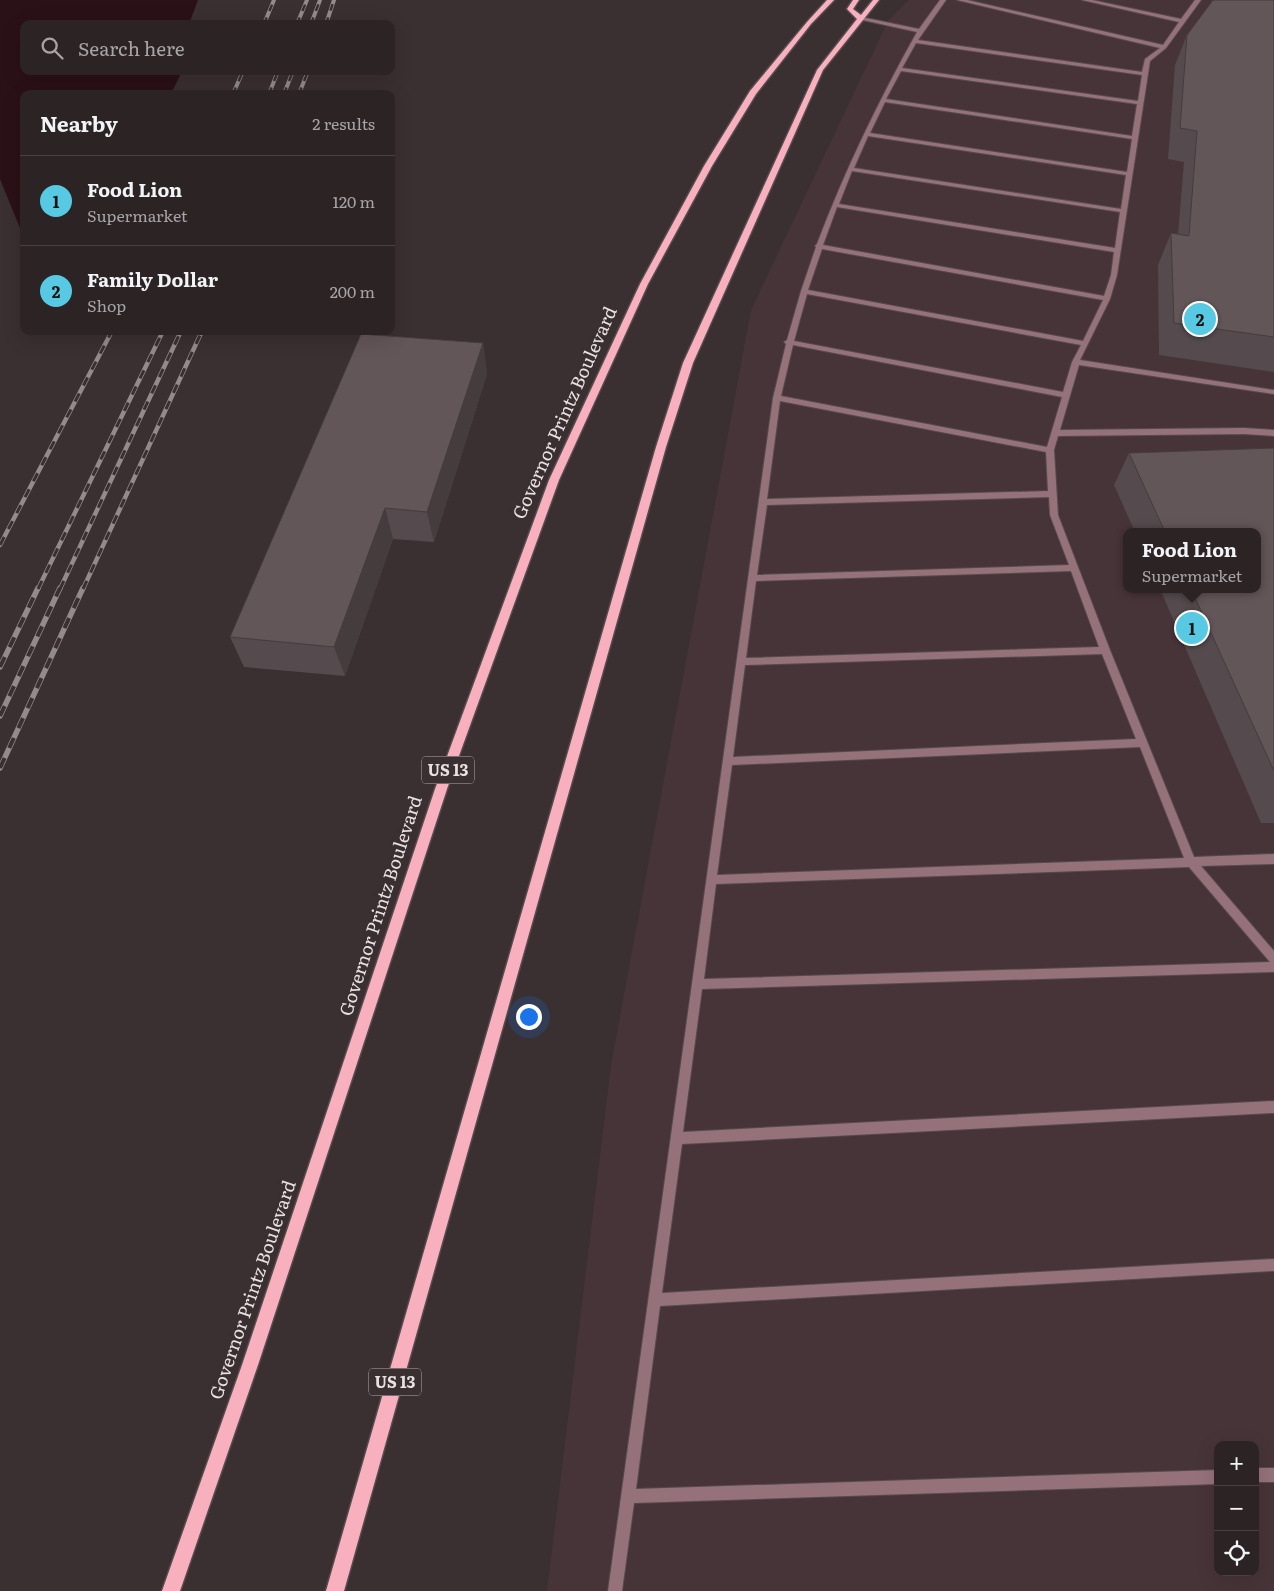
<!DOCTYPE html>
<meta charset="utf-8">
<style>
body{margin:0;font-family:Literata,serif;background:#342b2d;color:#f1f3f6}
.controls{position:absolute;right:15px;bottom:15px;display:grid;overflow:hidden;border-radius:10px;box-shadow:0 5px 20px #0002}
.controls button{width:45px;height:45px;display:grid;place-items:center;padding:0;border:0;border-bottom:1px solid #484042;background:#2c2325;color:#f1f3f6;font:25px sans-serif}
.you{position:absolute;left:528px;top:1016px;width:18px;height:18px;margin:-12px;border:4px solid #fff;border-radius:50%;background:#1a73e8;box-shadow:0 0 0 8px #1a73e833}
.badge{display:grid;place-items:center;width:32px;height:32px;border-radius:50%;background:#58c9e3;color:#111;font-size:16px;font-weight:700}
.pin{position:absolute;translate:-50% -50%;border:2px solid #fff;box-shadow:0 1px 5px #0006}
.popup{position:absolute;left:1123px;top:528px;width:138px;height:65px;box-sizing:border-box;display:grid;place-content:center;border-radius:10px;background:#2c2325;filter:drop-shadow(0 1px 4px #0005);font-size:16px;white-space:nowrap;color:#a6a4a7}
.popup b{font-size:19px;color:#f1f3f6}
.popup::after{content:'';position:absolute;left:50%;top:100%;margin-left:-10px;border:10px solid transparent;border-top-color:#2c2325}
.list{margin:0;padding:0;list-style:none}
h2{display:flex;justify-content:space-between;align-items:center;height:65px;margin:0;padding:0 20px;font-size:21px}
h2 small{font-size:16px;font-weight:400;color:#a6a4a7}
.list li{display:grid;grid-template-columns:32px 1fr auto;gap:15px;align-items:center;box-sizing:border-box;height:90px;padding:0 20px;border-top:1px solid #484042}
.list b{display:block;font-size:19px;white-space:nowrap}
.list p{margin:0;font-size:16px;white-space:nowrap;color:#a6a4a7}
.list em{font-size:16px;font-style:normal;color:#a6a4a7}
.icon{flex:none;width:28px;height:28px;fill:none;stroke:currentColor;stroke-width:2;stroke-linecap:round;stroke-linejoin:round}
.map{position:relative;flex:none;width:1274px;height:1591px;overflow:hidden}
.search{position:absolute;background:#2c2325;box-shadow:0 5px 20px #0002;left:20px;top:20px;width:375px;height:55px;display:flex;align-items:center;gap:12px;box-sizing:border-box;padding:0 18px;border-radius:10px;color:#a6a4a7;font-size:19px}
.panel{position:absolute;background:#2c2325;box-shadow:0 5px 20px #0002;left:20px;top:90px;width:375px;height:245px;border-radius:10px}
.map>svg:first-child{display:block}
</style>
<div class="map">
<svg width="1274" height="1591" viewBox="0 0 1274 1591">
<rect width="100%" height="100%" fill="#3a2f31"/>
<!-- built -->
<path fill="#473438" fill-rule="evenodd" d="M909 0H1274V1591H547L611 1065 751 310 888 21ZM1127 532H1257V589H1127ZM1218 1445H1255V1572H1218Z"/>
<!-- water -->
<path fill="#2a1117" d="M0 0H198L189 24H24V71H182L171 94H24V238L0 179Z"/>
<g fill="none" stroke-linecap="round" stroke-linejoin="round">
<!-- service casing -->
<g stroke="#564b4d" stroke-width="2">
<path id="service" d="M940 0H946L918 40 1142 72 1145 59 1160 48 957 0H967L1163 45 1179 22 1082 0H1092L1181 19 1195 0H1201L1166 48 1150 61 1117 275 1110 299 1080 360 1274 390V394L1079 365 1060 430 1244 428 1274 430V436L1244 434 1058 436 1054 450 1058 515 1110 650 1194 857 1274 854V864L1201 866 1274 951V972L702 989 683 1132 1274 1101V1113L682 1144 662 1293 1274 1259V1271L660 1306 636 1489 1218 1470V1484L634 1503 622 1591H608L773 398 786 344 784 342 787 340 801 291 816 247 815 246 817 244C845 170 879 100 917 32L858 19 861 17 919 29ZM916 43 1142 75 1138 101 902 68ZM901 71 1137 104 1132 136 886 99ZM885 102 1132 139 1127 172 870 133ZM868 136 1126 175 1121 209 854 168ZM852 171 1120 212 1115 248 839 204ZM837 207 1114 252 1111 275 1104 296 823 245ZM822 249 1103 300 1083 341 808 290ZM807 294 1081 345 1072 362 1063 392 794 341ZM793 345 1062 397 1047 447 781 396ZM780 401 1046 452 1048 491 767 499ZM1049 497 1050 515 1069 565 757 575 767 505ZM1071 571 1099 647 746 658 756 581ZM1102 654 1136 739 733 757 745 665ZM1140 747 1184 858 717 875 732 765ZM1189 867 1270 962 704 979 716 884Z
M1255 1468H1274V1482H1255Z"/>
</g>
<!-- primary casing -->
<g stroke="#564b4d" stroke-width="3">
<path id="primary" d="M827 0H834L811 24 756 94 712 166 648 284 559 480 447 789 258 1365 180 1591H162L242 1365 435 789 549 480 640 284 704 166 750 91 807 22Z
M853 0H859L853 9 861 15 873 0H879L823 70 693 363 666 447 344 1591H326L656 447 683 363 817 70 857 19 847 9Z"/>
</g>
<!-- service -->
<use href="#service" fill="#957279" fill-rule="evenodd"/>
<!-- primary -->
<use href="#primary" fill="#f8b0bf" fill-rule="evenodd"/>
<!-- rail-far2 casing -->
<g stroke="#938a8c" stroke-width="4">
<path id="rail-far2" d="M264 24 274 0
M297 24 307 0
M311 24 320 0
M326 24 334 0
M233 94 243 71
M269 94 278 71
M284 94 293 71
M299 94 308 71"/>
</g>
<!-- rail-far1 casing -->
<g stroke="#938a8c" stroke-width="4.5">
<path id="rail-far1" d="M0 545 112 331
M38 589 163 331
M60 589 181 331
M83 589 202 331"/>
</g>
<!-- rail casing -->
<g stroke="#938a8c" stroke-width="5.5">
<path id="rail" d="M0 667 38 588
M0 716 60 588
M0 768 83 588"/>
</g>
<!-- rail-far2 -->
<use href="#rail-far2" stroke="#3a2f31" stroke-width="2.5" stroke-dasharray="7" stroke-linecap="butt"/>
<!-- rail-far1 -->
<use href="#rail-far1" stroke="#3a2f31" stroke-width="3" stroke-dasharray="9" stroke-linecap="butt"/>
<!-- rail -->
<use href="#rail" stroke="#3a2f31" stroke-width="4" stroke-dasharray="11" stroke-linecap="butt"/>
</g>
<!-- wall -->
<path fill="#554a4d" d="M1274 0V372L1159 355 1158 265 1171 233 1178 234 1184 162 1168 159 1175 65 1187 35Z
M483 343 487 374 434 542 393 539 345 676 244 667 230 637Z
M1274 448V823H1261L1160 589H1257V532H1135L1114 485 1129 453Z"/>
<!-- shaded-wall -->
<path fill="#453c3e" d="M483 343 487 374 434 542 427 512Z
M385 508 393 539 345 676 334 647Z"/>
<!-- building -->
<path fill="#635659" stroke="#453c3e" d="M1213 0H1274V337L1174 323 1171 233 1189 236 1197 131 1180 128 1187 35Z
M361 334 483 343 427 512 385 508 334 647 230 637Z
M1274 448V771L1191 589H1257V532H1165L1129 453Z"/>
<g text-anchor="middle" stroke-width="5" stroke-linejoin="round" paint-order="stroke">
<!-- shield labels -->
<g fill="#3a2f31" stroke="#b4abad" stroke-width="1">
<rect x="422" y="756.5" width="52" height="27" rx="4"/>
<rect x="369" y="1368.5" width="52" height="27" rx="4"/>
</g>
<g font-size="16" font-weight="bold" fill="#e8e0e2">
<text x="448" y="776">US 13</text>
<text x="395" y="1388">US 13</text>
</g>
<!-- street labels -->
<g font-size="18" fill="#e8e0e2" stroke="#3a2f31">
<text transform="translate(565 413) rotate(-66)" y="6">Governor Printz Boulevard</text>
<text transform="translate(381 906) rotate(-72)" y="6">Governor Printz Boulevard</text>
<text transform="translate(253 1290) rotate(-71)" y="6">Governor Printz Boulevard</text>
</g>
</g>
</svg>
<div class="controls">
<button>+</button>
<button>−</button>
<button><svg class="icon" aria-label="locate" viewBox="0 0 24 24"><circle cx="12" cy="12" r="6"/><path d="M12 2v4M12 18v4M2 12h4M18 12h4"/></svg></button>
</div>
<div class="you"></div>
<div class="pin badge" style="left:1192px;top:628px">1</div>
<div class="popup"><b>Food Lion</b>Supermarket</div>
<div class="pin badge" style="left:1200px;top:319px">2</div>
<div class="search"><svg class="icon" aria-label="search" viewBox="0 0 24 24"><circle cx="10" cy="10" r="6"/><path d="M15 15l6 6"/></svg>Search here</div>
<section class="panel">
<h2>Nearby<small>2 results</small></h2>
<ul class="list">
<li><span class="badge">1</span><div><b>Food Lion</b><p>Supermarket</p></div><em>120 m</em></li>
<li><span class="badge">2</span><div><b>Family Dollar</b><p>Shop</p></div><em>200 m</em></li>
</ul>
</section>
</div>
